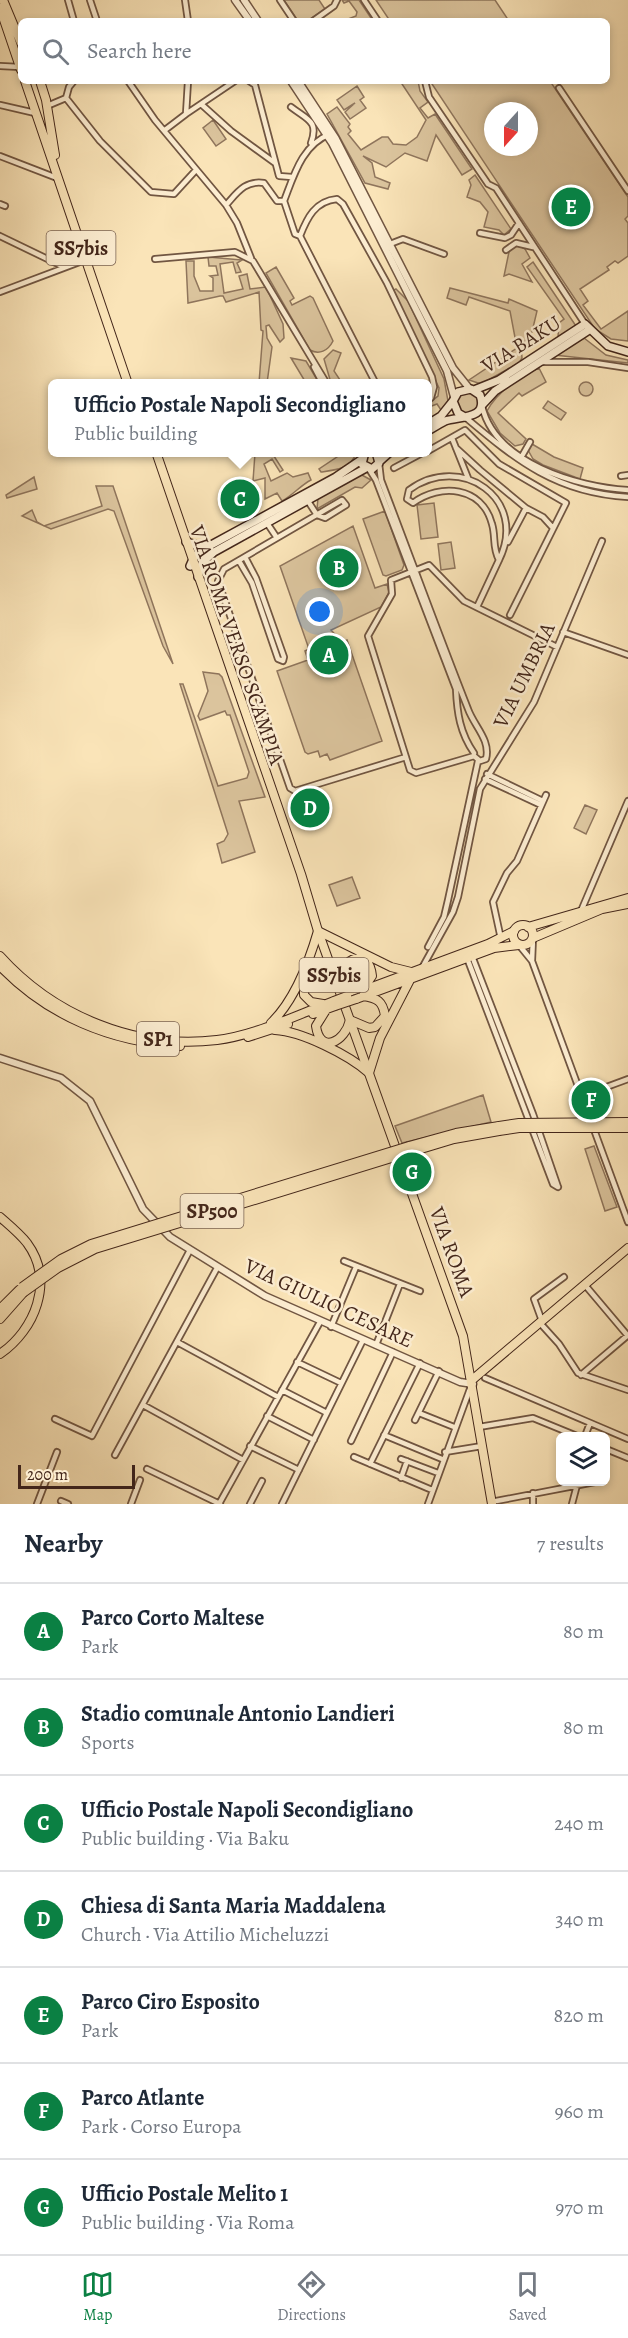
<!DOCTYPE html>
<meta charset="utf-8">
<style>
body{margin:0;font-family:Alegreya,serif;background:#f6f6f7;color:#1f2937}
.controls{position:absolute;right:18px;bottom:18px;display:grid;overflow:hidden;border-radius:9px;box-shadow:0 3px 9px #0003}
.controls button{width:54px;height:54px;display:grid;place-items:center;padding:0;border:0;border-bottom:2px solid #e0e1e3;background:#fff;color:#1f2937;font:30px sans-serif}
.compass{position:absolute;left:484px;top:102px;width:54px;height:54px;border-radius:50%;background:#fff;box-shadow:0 3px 9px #0003;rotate:201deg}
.scale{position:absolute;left:18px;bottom:15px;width:117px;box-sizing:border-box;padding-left:6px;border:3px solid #43261a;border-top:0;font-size:16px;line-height:21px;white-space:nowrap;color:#43261a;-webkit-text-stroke:4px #fcedd1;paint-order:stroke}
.you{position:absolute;left:320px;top:612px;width:21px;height:21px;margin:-15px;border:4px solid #fff;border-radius:50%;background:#1a73e8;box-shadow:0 0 0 9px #1a73e833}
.badge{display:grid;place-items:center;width:39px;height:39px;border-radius:50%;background:#0b8043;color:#fff;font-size:20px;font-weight:700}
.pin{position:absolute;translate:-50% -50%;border:3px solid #fff;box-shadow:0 2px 6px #0006}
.popup{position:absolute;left:48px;top:379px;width:384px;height:78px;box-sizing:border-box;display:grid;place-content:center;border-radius:9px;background:#fff;filter:drop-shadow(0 2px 4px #0005);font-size:20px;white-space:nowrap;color:#747a83}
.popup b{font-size:22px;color:#1f2937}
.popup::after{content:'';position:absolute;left:50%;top:100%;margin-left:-12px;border:12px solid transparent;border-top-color:#fff}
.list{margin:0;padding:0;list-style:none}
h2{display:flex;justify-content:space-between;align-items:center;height:78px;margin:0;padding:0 24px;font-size:26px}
h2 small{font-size:20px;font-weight:400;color:#747a83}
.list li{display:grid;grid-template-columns:39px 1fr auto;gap:18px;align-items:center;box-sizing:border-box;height:96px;padding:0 24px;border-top:2px solid #e0e1e3}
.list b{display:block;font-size:22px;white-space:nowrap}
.list p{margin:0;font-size:20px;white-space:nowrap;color:#747a83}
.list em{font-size:20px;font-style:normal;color:#747a83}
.icon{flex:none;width:33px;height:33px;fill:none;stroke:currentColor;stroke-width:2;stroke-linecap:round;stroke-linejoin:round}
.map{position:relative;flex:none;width:628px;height:1504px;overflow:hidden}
.search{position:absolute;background:#fff;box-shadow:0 3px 9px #0003;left:18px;right:18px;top:18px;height:66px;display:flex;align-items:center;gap:15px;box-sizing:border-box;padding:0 21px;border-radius:9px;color:#747a83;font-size:22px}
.sheet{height:750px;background:#fff}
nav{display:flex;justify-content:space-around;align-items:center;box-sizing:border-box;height:84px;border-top:2px solid #e0e1e3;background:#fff;font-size:16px;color:#747a83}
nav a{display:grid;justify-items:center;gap:3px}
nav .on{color:#0b8043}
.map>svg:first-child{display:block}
</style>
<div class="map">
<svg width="628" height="1504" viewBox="0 0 628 1504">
<rect width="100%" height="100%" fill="#fae4b8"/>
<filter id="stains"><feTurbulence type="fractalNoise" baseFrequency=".00333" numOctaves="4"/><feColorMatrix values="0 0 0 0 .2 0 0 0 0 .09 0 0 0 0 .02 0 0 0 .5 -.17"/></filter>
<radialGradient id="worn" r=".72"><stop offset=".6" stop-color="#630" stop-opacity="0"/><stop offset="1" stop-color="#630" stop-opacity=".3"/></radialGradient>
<!-- green -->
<path fill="#dbc49d" stroke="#8f755c" stroke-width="1.5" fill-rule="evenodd" d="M284 0H319L325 9 307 21H298Z
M342 0H359L373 21H343L356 16 357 12 349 1 344 3Z
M376 0H495L509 21H390Z
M400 81H418L420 91 428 102 420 108 428 118 435 114 472 169 462 175 436 135 427 161 405 153 386 167 363 156 372 163 375 177 390 183 388 189 365 183 327 114 337 107 350 124 348 127 351 131 348 134 361 150 382 137H388L393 144 406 145 417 137 426 120Z
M430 81H550L628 197V216L625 219 628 223V256L618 263 615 261 607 267 609 270 580 289 588 301 583 305 601 329 628 311V341L611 339 595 329ZM493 111H529V147H493Z
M357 86 364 97 360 100 366 108 350 119 345 112 355 103 344 110 337 100Z
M213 120 226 139 216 146 203 128Z
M475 175 511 229 504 235 499 230 484 227 488 212 480 202 467 197 471 185 469 180Z
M520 246 525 249 530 258 522 264 532 282 509 274 504 276 510 247Z
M208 257 242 260 237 263 241 272 236 273 233 262 220 264 224 293 243 289 239 276 247 274 250 289 266 287 283 324 284 338 280 342 269 325 266 326 267 338 272 347 267 383H259L263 331 261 330 259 292 226 302 223 296H220L188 303 186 261H194V276L200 291H213V278L210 276 218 275 216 266H209Z
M533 262 576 326 558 337 559 323 564 319 527 267Z
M276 267 294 298 290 301 292 305 310 296 313 298 333 341C328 351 319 355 310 350L266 273Z
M450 288 508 303 509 299 537 311 532 332 521 346 522 358 519 363 481 384 469 380 517 348 510 311 469 297 466 305 447 298Z
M396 289 408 301 444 379 448 401 441 410 437 404 429 407 428 404 438 396 439 388 392 291Z
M584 338 606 355 628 360V363L554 355Z
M333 350 341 353 334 371 342 383H331L324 359Z
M291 358 306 361 319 383H306Z
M539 368 546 382 522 396 519 393 498 413 526 439 523 444 515 446 500 433 487 411C497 392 520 376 539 368Z
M579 389a7 7 0 1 1 14 0a7 7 0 1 1-14 0Z
M457 403a11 11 0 1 1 22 0a11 11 0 1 1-22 0Z
M548 401 566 413 561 420 543 408Z
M532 444 554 457 583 468 580 479 543 465 533 459 528 450Z
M255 453H272L283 470 280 472 272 459 264 464 271 481 287 473 293 477 308 473 311 480C301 485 293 495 282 501L277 493 265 499V478L253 481Z
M343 453H356C351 469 336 470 321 472L319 469Z
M360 474 371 480 362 488 355 487 317 509 318 498Z
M34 477 37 489 7 498 6 495Z
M96 486H113L173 664 163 646 114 511 108 509 51 529 22 516 32 510 37 522 44 526 102 506Z
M434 503 438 537 421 539 417 505Z
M385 511 404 565 402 570 386 576 383 575 363 519Z
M353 526 375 588 387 584 389 592 381 607 331 630 342 642 347 640 382 741 330 760 327 754 320 757 318 751 308 754 305 752 277 671 308 660 305 651 309 649 280 566Z
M451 542 455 568 441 570 438 544Z
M203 672 219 674 222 677 265 797 239 801 255 852 222 863 217 844 224 841 228 834 180 684H183L218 786 247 778 249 772 230 715H227L225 711 200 720 198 716 208 691Z
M585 805 597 810 586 834 574 828Z
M352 877 360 898 337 906 329 885Z
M595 1092 599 1112 590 1114 584 1096Z
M483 1095 491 1122 402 1143 395 1126Z
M594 1146 617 1207 605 1211 585 1149Z"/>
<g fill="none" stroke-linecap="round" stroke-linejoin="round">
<!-- minor casing -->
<g stroke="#715642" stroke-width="8">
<path id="minor" d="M68 0 74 21
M90 0 97 21
M185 0 188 21
M280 0 294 21
M364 0 378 21
M313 21 334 6 337 0
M0 66 20 67
M128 81 155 120 226 205 237 223 251 258
M249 81 255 85 279 176 292 177
M425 81 429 97 488 184 496 188 585 324
M559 88 628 191
M66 98 100 141 151 192 174 194 196 170
M66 98 69 87 74 81
M201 104 231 131 275 163
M0 105 35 113
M47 106 66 98
M291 107C308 120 319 121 311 143
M186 114 235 81
M165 130 186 114 188 81
M0 156 57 178
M284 201 295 234 300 236C307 218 315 201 337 199L343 204 387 283 432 377 434 387 431 398 428 400
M284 201C294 175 302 145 330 134
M0 204 5 206
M226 205C237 193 245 180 264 183L277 201H284
M480 233 505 238 511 235 519 223
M0 236 64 267
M300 236 376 384
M390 244 403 239 444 254
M506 250 516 243 533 247
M155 259 235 252 253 261 327 384
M0 292 85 260
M540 362H588L628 368
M314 367 323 384
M482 406C495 463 577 487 628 490
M465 417C517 461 557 493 628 497
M452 438 468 478
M456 448 480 470 526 508 543 517 553 528
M428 451 465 430 499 464 566 503 510 615
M522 456 530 442
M379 463 381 480C410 556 438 633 468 709 474 726 491 740 486 759L480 761 474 756
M394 468 424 452
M369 469 376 480 456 689C457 713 460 733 474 753
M621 476 628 475
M304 495 317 515 325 518 346 505 342 500 224 569 218 581 290 788 295 791 406 757
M267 523 277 538
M508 542 526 508
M239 561 252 583 278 659 283 661 284 657 256 578 245 557
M477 607 499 560C529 499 461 452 409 490L407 499 413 503C440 483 482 486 492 524 496 537 492 547 499 560
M563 632 628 655
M474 756 416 773 410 770 368 636 392 594 391 580 429 565 464 601 557 647
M487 774 543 801
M485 779 541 805
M581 911 628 801
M501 939 493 902 507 873 517 861 546 795
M519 945 532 961 628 1222
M428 947 444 917 448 900 478 761
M472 956 533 1114 558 1187
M467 958 553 1184 558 1187
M532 961 533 938
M422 968 453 912 458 897 480 789 534 702 602 541
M582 1096 628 1079
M344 1261 420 1291
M585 1285 628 1336
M542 1321 534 1299 564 1277
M540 1323 559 1344 578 1373 628 1390
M331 1327 356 1267
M177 1342 278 1397
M376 1345 400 1284
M297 1362 341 1383
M581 1375 627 1336
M485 1378 628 1439
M282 1390 327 1413
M143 1405 243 1460
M419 1413 454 1427
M267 1416 314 1440
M55 1419 92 1436 190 1250
M415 1420 439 1371
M479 1427 533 1418 577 1436
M384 1435 442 1459
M585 1436 590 1423
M351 1441 393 1352
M250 1446 299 1470
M606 1449 628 1458
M445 1452 482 1446
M115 1455 217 1268
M354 1457 432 1490
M401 1459 438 1473
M370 1464 420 1363
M147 1469 220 1504
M401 1478 407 1461
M61 1501 68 1504
M491 1502 595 1482
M37 1504 57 1452
M131 1504 140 1480
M219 1504 320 1322
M250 1504 262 1481
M282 1504 363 1340
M428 1504 471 1386
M533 1504V1493
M572 1504 577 1485"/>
</g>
<!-- tertiary casing -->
<g stroke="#715642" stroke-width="9">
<path id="tertiary" d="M235 0 250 21
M244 0 258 21
M291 81 332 143 447 371 454 397
M298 81 336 139 453 368 469 388
M0 1058 61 1078 90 1101 143 1209 170 1237 265 1296 460 1382 473 1384"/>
</g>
<!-- secondary casing -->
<g stroke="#43261a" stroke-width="10">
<path id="secondary" d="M474 390 499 380 585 324 608 346 628 352
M482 405 495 391 589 330
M428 424 441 416 453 401
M428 431C433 428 439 424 445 421 459 416 489 420 480 395L471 389 458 392 453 401 458 413 465 417
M365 452 362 464 372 469 379 463 376 452
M380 461 390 452
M186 542 208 548
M190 566 194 557 202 550 336 477 361 460
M198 577 202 563 214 552 366 468"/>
</g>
<!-- primary casing -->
<g stroke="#43261a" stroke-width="10">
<path id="primary" d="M3 0 21 43
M0 8 21 70
M25 81 128 384
M40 81 46 100 55 155
M156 452 301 874 318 931 463 1336 492 1504
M513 935a10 10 0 1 1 20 0a10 10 0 1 1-20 0Z
M528 927 628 898
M533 938 602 909 628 904
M472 1380 628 1248"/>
</g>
<!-- trunk casing -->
<g stroke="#43261a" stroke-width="10">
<path id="trunk" d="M0 956C54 1016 136 1050 217 1040 256 1035 297 1015 334 1001
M0 966C48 1016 111 1042 180 1046
M364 990 488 944 514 931
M356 999 494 948 519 945
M323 1004 311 1002 304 995V980L311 974H321L336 981C343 958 369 946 372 976L363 989
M326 1010 316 1026C320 1055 345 1042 350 1020L369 1028 375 1027 385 1016C383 1001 377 998 363 996
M313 1014 335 1006
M271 1023C295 1000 309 962 318 931L391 967 411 972
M275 1030C301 1031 349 1055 369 1073L380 1038 411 978
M248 1037 288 1024
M409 1146 456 1133 499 1126
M411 1152 454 1139 499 1131
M0 1217C9 1225 20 1234 27 1243 55 1281 35 1330 0 1354
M0 1309 19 1290
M0 1319 23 1293"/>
</g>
<!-- minor -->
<use href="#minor" stroke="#fcedd1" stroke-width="4.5"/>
<!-- tertiary -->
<use href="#tertiary" stroke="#fcedd1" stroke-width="6"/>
<!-- secondary -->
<use href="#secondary" stroke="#fcedd1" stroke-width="7"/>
<!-- primary -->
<use href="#primary" stroke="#fae4b8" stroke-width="8"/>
<!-- trunk -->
<use href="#trunk" stroke="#fae4b8" stroke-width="8"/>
<!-- trunk-bridge casing -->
<g stroke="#43261a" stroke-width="10" stroke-linecap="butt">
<path id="trunk-bridge" d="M334 1001 347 996
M335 1006 356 999
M499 1126 519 1123 628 1122
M499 1131 519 1128H628
M22 1287 61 1259 91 1244 409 1146
M23 1293 58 1268 95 1249 411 1152"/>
</g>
<!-- trunk-bridge -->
<use href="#trunk-bridge" stroke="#fae4b8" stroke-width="8"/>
</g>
<g text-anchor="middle" stroke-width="5" stroke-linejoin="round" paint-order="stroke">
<!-- shield labels -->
<g fill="#fcedd1" stroke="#7a6251" stroke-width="1.5">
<rect x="46.5" y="231" width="69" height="34" rx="4.5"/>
<rect x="299.5" y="958" width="69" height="34" rx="4.5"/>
<rect x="137" y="1022" width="42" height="34" rx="4.5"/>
<rect x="180.5" y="1194" width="63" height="34" rx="4.5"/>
</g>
<g font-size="20" font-weight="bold" fill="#43261a">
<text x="81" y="255">SS7bis</text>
<text x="334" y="982">SS7bis</text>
<text x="158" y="1046">SP1</text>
<text x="212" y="1218">SP500</text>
</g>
<!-- street labels -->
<g font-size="21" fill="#43261a" stroke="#fcedd1">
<text transform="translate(521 344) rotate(-32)" y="7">VIA BAKU</text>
<text transform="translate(237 645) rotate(71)" y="7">VIA ROMA VERSO SCAMPIA</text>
<text transform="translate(524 675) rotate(-64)" y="7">VIA UMBRIA</text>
<text transform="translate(452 1252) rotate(70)" y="7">VIA ROMA</text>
<text transform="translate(329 1303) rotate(25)" y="7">VIA GIULIO CESARE</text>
</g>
</g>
<rect width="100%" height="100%" filter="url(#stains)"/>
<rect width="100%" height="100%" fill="url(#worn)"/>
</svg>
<div class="controls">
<button><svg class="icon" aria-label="layers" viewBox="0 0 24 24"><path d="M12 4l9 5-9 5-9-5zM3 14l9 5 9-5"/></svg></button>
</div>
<svg class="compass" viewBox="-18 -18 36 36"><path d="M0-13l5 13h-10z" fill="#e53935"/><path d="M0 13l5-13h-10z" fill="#747a83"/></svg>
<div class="scale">200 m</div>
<div class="you"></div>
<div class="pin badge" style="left:329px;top:655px">A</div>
<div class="pin badge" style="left:339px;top:568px">B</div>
<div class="pin badge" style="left:240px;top:499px">C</div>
<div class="popup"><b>Ufficio Postale Napoli Secondigliano</b>Public building</div>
<div class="pin badge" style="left:310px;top:808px">D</div>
<div class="pin badge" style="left:571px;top:207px">E</div>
<div class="pin badge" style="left:591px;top:1100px">F</div>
<div class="pin badge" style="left:412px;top:1172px">G</div>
<div class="search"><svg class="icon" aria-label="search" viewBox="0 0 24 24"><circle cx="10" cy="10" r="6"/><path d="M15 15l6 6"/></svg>Search here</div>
</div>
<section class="sheet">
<h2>Nearby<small>7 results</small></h2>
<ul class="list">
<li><span class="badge">A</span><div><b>Parco Corto Maltese</b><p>Park</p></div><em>80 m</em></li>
<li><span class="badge">B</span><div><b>Stadio comunale Antonio Landieri</b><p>Sports</p></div><em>80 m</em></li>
<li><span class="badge">C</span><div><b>Ufficio Postale Napoli Secondigliano</b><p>Public building · Via Baku</p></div><em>240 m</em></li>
<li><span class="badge">D</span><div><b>Chiesa di Santa Maria Maddalena</b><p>Church · Via Attilio Micheluzzi</p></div><em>340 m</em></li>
<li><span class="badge">E</span><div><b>Parco Ciro Esposito</b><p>Park</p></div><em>820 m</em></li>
<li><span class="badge">F</span><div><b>Parco Atlante</b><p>Park · Corso Europa</p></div><em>960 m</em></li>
<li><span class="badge">G</span><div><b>Ufficio Postale Melito 1</b><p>Public building · Via Roma</p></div><em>970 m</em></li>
</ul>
</section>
<nav>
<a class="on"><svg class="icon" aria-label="map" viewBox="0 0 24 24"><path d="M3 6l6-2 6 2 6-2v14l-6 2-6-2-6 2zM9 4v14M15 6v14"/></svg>Map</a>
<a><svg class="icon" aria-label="directions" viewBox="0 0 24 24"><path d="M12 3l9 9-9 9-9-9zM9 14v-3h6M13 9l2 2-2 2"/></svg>Directions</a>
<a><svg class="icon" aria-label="saved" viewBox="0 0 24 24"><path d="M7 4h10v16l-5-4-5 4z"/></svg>Saved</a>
</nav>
